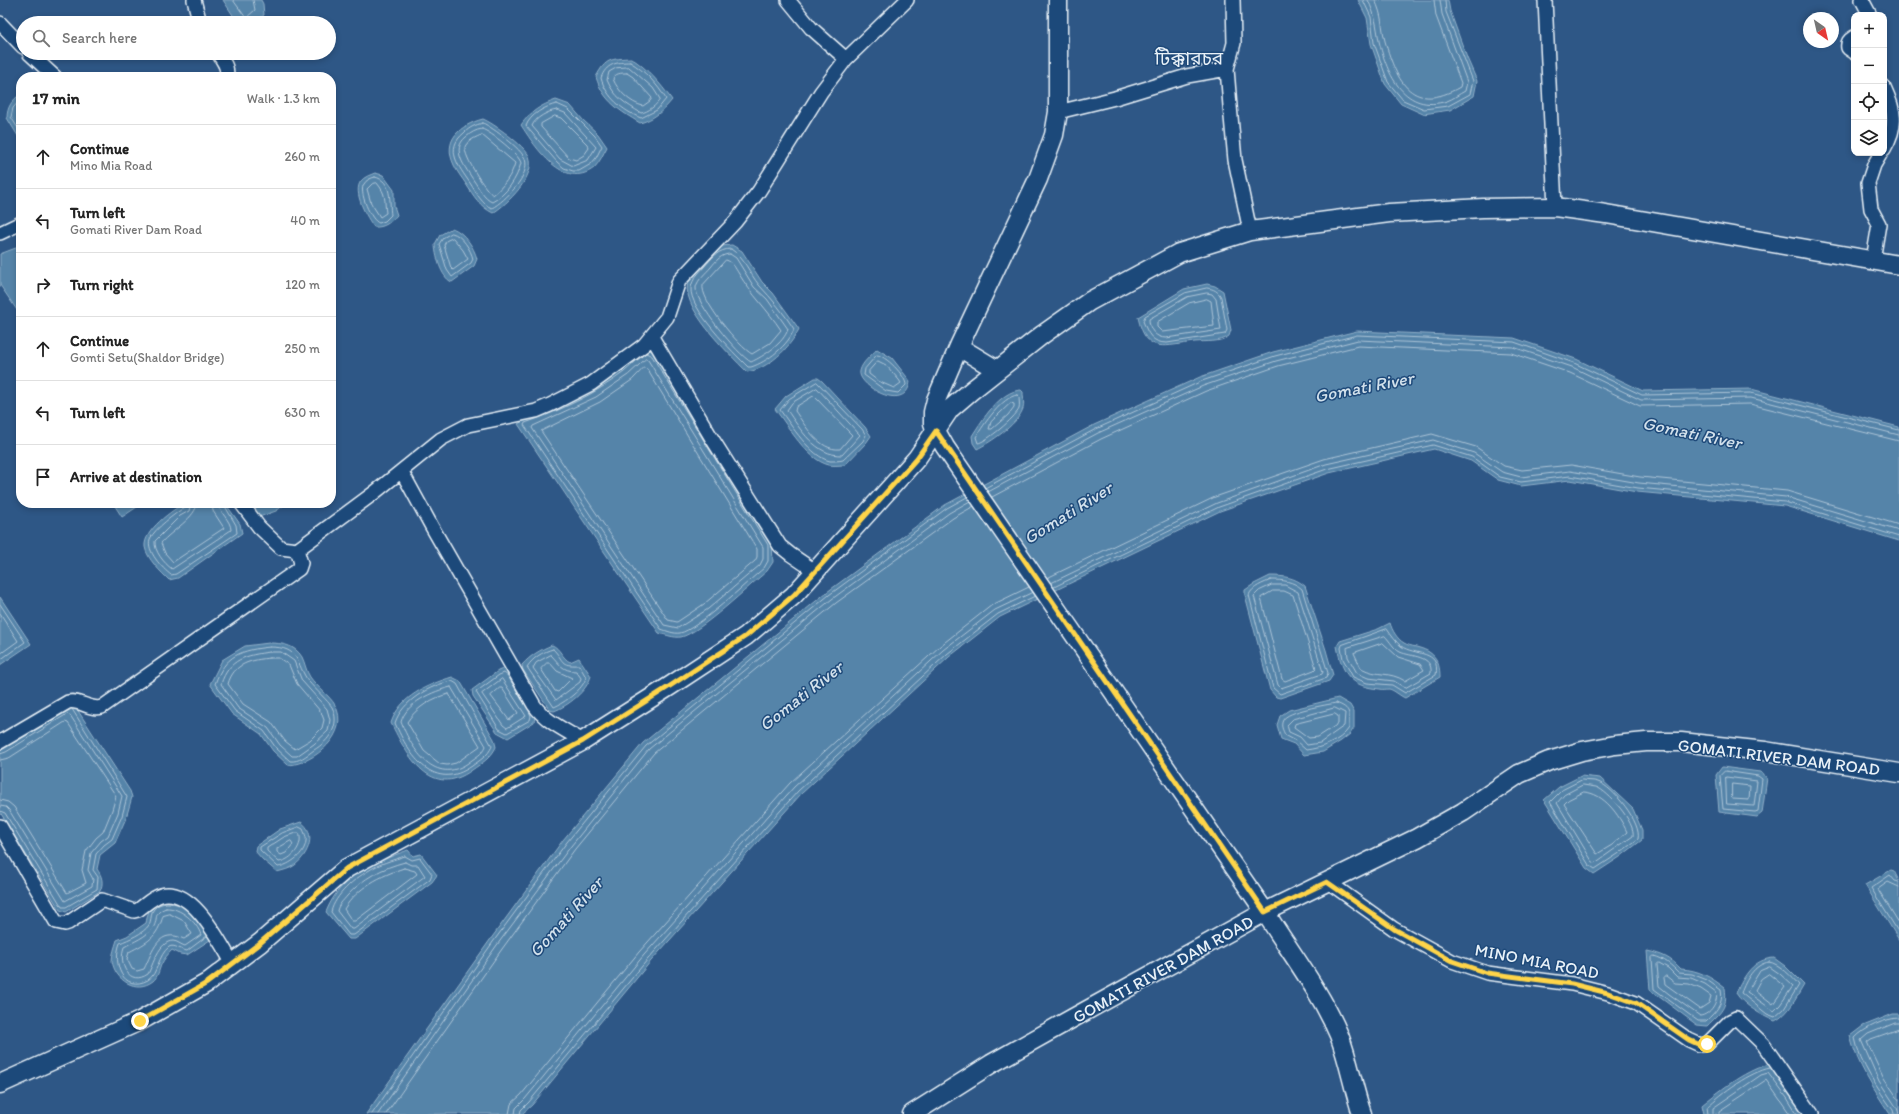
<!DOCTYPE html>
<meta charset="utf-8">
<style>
body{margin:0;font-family:Itim,"Noto Sans Bengali",sans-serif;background:#f2f2f2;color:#222}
.controls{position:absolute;right:12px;top:12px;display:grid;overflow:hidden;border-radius:8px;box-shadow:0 2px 6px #0003}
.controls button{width:36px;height:36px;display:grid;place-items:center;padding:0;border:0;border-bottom:1px solid #e0e0e0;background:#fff;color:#222;font:20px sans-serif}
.compass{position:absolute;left:1803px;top:12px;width:36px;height:36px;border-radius:50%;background:#fff;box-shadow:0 2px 6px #0003;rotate:146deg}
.stop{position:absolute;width:12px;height:12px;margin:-9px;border:3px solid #ffd54a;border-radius:50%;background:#fff}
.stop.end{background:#ffd54a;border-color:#fff;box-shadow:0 1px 4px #0008}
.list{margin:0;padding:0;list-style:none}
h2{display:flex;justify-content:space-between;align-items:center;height:52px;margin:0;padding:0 16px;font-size:17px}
h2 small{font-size:13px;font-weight:400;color:#767676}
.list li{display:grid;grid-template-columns:26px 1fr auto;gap:12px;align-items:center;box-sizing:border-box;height:64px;padding:0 16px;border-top:1px solid #e0e0e0}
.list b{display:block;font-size:15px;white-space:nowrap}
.list p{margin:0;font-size:13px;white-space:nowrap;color:#767676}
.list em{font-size:13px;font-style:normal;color:#767676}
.icon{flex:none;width:22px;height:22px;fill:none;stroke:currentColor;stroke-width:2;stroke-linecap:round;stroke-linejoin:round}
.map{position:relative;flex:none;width:1899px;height:1114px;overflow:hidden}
.search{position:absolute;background:#fff;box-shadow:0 2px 6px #0003;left:16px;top:16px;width:320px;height:44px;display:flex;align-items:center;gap:10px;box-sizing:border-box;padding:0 14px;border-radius:22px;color:#767676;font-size:15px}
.panel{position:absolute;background:#fff;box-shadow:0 2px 6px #0003;left:16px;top:72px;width:320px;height:436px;border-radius:16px}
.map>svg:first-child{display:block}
</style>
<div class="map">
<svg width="1899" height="1114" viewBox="0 0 1899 1114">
<rect width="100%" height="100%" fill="#2e5786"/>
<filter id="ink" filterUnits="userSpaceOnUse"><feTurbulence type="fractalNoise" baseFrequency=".025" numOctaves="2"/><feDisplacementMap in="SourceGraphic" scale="8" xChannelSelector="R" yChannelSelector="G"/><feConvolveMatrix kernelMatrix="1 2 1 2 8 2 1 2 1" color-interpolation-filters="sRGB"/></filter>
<g filter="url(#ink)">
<!-- water -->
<path fill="#5584a9" stroke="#90b0c9" d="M223 0H261L263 4 264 15 253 23H238Z
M1358 0H1448L1450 11 1467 58 1477 81 1474 96 1450 110 1423 114 1401 104 1385 84 1371 44 1367 18Z
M631 58C648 69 660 83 672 100 663 111 654 119 640 123 620 111 603 101 596 77 606 58 611 59 631 58Z
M21 94V141L7 118C7 107 12 100 21 94Z
M556 100 570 105 583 120 598 134 607 147C603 154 600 162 594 168 564 191 535 147 521 125 530 112 541 105 556 100Z
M483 119C493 123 525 146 529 156 537 176 507 204 493 213 480 207 473 195 466 184 462 178 457 172 454 165 442 140 460 125 483 119Z
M375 173 383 175 394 190V206L397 215C391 222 384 228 374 227 367 218 352 192 361 181 364 177 370 175 375 173Z
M452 228C464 232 474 247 477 259L474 266 452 282C441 278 435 254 435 244L440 235Z
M732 245 742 251 762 282 773 293 799 329C790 348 768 369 747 372 729 353 677 306 689 279 694 269 713 254 721 246Z
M21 246V316L0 285V254Z
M1207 284 1215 286 1223 291 1231 330 1229 336C1220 343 1206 341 1195 342 1166 345 1146 356 1138 317L1184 289Z
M1357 331 1514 338 1576 359 1643 391 1751 389 1899 427V541L1785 506 1637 492 1570 480 1521 486 1498 480 1471 461 1434 449 1329 473 1220 511 1000 617 949 657 801 794 651 961 532 1105 522 1114H366L490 940 563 840 643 743 827 592 945 505 1094 425 1200 377 1273 352Z
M646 348 655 353 772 543 773 562 767 571C750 585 700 633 681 637 674 638 666 635 659 633L518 424Z
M877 349 892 358 910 381C907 415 856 385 860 371 862 362 871 356 877 349Z
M815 378H818L822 381 865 427 871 436 866 443 845 465C840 465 834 466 829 465 807 460 788 426 775 409L786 396Z
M1021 390 1023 392C1023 398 1025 406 1022 411 1016 425 991 442 977 449L973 443 972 436C982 420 1000 391 1021 390Z
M113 503H143L122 517Z
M185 503H225L240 524 242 533 178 578 169 580C161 572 147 559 145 547 143 531 172 510 185 503Z
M250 503H287L276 511 259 517Z
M1270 576C1284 576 1294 577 1305 586L1326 650 1333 675 1329 681 1280 698 1276 697 1270 690 1245 595V590L1254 584Z
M0 597 31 644 0 665Z
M1390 623C1392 630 1397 639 1404 643 1407 645 1412 646 1416 647 1433 651 1440 659 1440 677L1405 698C1400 696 1394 690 1389 689 1386 689 1383 690 1380 689 1351 687 1342 674 1337 646L1340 641 1378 629Z
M269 643C282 643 295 645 302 657 305 663 306 671 310 677 317 687 330 696 335 705 351 733 314 764 288 765L273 751 261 734 232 714 210 684 222 660 245 646Z
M552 645C560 648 562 658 570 662L579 658 591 676C587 691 568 706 554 711L550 710 523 670 522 665C531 655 540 650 552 645Z
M505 668 511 673 535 716 534 722 508 738 497 732 473 696 472 690 498 671Z
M452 677 460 681 494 739 496 747C491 758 482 763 472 770 431 800 407 756 391 723 400 696 427 685 452 677Z
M1338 698 1350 705 1354 712V728L1350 734 1341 741 1323 752 1304 755 1294 744 1281 739 1277 725 1280 716 1289 710Z
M73 703 130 791 132 797 126 818 115 843 100 855 97 869C102 876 104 883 100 891L66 912 60 910 0 812V746Z
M1722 767 1760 772 1767 778 1762 813 1757 817 1719 812 1716 775Z
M1581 776 1600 778 1633 809 1642 830V840L1620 857 1594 874 1586 868 1544 800 1559 787Z
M301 822C317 833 309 854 295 865 290 869 284 870 277 872L263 860 255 851 256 846 280 829Z
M408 850 413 856 421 854 437 875 432 882 355 939H349L326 912C342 873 372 864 408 850Z
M1891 870 1894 871 1899 881V940L1865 885Z
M164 899 182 901 213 938 187 955 180 954 172 950C168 954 164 959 161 965 159 970 158 977 153 981 136 994 115 980 112 961 112 954 115 947 117 940L127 936 146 923C149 908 150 904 164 899Z
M1647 951C1662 954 1671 958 1681 969 1699 970 1711 977 1725 988 1728 1008 1721 1012 1707 1026L1697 1025 1650 990Z
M1774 958 1785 966 1804 985C1796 998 1789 1014 1775 1021 1764 1017 1742 1004 1736 993 1744 976 1753 959 1774 958Z
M1893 1014H1899V1114H1890C1874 1090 1857 1064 1850 1036L1863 1026Z
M1773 1063 1808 1114H1704L1702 1105C1723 1088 1747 1069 1773 1063Z"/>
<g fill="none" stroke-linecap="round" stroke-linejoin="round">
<!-- shore -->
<path stroke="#adc5d8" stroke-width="1" d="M233 0 246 18 255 10 253 0
M1363 0 1371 17 1374 43 1388 82 1403 100 1424 109 1448 106 1470 94 1473 81 1446 12 1445 0
M1368 0C1376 17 1376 24 1379 41 1387 75 1405 114 1447 101 1453 99 1459 94 1465 91L1467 82 1442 14 1440 0
M1375 0C1383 17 1381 25 1385 41 1397 83 1413 114 1460 87L1461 83 1436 16 1434 0
M630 62C645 71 657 84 666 99L657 110 641 118C623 111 606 97 601 78 606 64 616 62 630 62Z
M629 67 653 88 660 99C657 105 648 112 641 113 626 104 614 97 607 80L609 72 616 68Z
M627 73 633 77 652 98 650 101 643 106C630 103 618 91 613 79 615 73 621 73 627 73Z
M21 99 13 108 11 117 21 133
M557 104 568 109 595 136 602 146 596 158 591 164 579 171H573L564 168 557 162 526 126C530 115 545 106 557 104Z
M557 110 565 113 596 147 588 160 573 166 560 159 532 126C535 118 548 111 557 110Z
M555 116 561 118 587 144 589 148 584 155 576 160 569 158 541 127V124Z
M483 123C493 128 522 149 525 159 531 175 505 201 492 208 482 205 476 192 470 183 459 167 444 149 464 133 470 127 475 125 483 123Z
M482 129C491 132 519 154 521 163 517 179 506 195 492 202 484 199 479 188 474 181 466 168 450 150 466 137 471 133 475 130 482 129Z
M482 135 515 163C512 175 503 187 493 195 485 190 464 157 465 147 466 142 477 136 482 135Z
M375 177C393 181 389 202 391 215L385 221 379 223C371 221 358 191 364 184 366 180 371 178 375 177Z
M377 183C387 195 384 199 386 213L380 217 371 203 367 189 372 184Z
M452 233C462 235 471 250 473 259L471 263 452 277 447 270 439 244 443 238Z
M453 238 463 250 468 259 453 270 451 268 444 245 446 241Z
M731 249C745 258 749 273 759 285 772 299 784 313 794 329 789 345 767 362 751 367H748C733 352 689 309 691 288 692 279 699 273 704 267 712 258 718 249 731 249Z
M730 254 736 258 754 287 767 299 788 329C784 343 764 356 751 362 738 355 694 302 696 287 698 279 706 273 711 267 716 261 721 254 730 254Z
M726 260C733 262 735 268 739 274 751 294 768 310 781 330L770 343 752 354C740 348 699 299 703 285Z
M1207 288C1214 289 1218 291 1221 297L1227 330 1225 334 1167 343C1152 343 1148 334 1143 321L1145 316 1185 293Z
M1207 293 1212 294 1216 299 1221 330 1166 338C1156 338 1149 330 1149 319L1187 297Z
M1207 299 1211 301 1214 326 1162 332 1157 327V322L1189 303Z
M877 355C885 355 906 376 906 385L898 393 886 391 864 375 865 369Z
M641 357C635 361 630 367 624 372 595 394 560 411 525 423L524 425 661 629C667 631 674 634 680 633 697 630 748 581 764 568L768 561V545L652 356 646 353
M646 359 648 360 763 547V559L760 565 708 609 678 628 664 625 532 428 533 426 596 397 628 375Z
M878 361 886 365 899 380 901 383 894 388 878 381 869 374V371Z
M644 368 647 369 757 549V557L755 561 704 604 677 622 668 620 541 431 600 402 632 380Z
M817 382 862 429 866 435 863 441 843 460C839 461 834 461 830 461 811 457 791 425 780 410L789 399Z
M817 388 860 435 842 455C816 456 800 429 787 410L792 403Z
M1017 395 1019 397C1019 400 1020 406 1019 409 1015 418 986 442 978 443L976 437C984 424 1002 397 1017 395Z
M814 396 852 435 840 449C819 451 805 425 795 411L796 407Z
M1011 403 1014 404V407L1008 415 992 429H989L991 422Z
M985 488 1096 429 1202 381 1275 356 1357 335 1514 342 1574 363 1642 395 1751 393 1899 430
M988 492 1098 433 1203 386 1276 361 1358 340 1513 347 1572 367 1641 400 1751 398 1899 435
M992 497 1101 439 1206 391 1278 366 1358 346 1511 353 1570 373 1640 406 1750 404 1899 441
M186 503 185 507C175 514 155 528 150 539 146 551 162 568 171 575L176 574 237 533 236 525 223 503
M191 503 189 511 180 516 155 541C154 551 164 563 172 569L231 530C231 520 219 513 218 503
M197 503C197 517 171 531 161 543L165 553 173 562 224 528 213 511 212 503
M1047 578 1215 497 1324 459 1432 434 1476 447 1504 466 1522 470 1571 465 1640 477 1787 491 1899 525
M1271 580C1283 580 1293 581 1302 589L1328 673 1326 678 1280 694 1273 688 1249 595C1252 587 1264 583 1271 580Z
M1051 583 1217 503 1326 464 1433 440 1474 453 1502 472 1521 477 1570 471 1639 483 1786 497 1899 531
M1272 585H1285L1298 592 1323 672 1322 674 1281 688 1278 685 1254 596 1259 591Z
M1054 587 1219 507 1327 469 1433 445 1472 457 1500 477 1521 482 1570 476 1638 488 1785 502 1899 537
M1273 591H1284L1293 595 1316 668 1314 670 1285 681 1282 679 1261 598Z
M0 604 25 642 0 660
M0 613 18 641 0 654
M1387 629C1391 635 1396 642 1401 646 1414 656 1441 649 1436 675L1405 693 1392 685 1367 683 1353 677 1343 659 1341 648 1342 645Z
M1385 636C1390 641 1394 649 1400 652 1411 657 1433 655 1431 673L1405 688 1394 681 1368 678 1357 673 1348 657 1347 648Z
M1383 643 1398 657 1420 664 1424 670 1405 681C1389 671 1378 677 1361 668L1354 653Z
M270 647C301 647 295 663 309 682 315 689 328 701 332 707 341 725 329 741 314 750 306 756 299 762 290 761L276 748 264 731 235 711 215 684C225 655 241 650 270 647Z
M553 649C565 661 559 666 579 665L586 677C584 689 564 703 554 707L527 667C533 658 542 652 553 649Z
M270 652H281L294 661 302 681 327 709 330 720 328 731 314 744 297 756H292L280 745 268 728 238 708 221 684C229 659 246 655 270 652Z
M551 655C560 664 562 671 576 671L581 678 580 682 556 700 533 668 536 663Z
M270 658H279L289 665 297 684 321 712 324 720 322 728 310 740 295 749 285 741 271 722 243 704 228 684C234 663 251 660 270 658Z
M547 663H550L557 671 572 678 558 692 555 691 541 669Z
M502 679 526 716 507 728 503 725 482 694Z
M452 681 457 684 492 746C488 756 480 760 472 766 434 793 409 756 395 723 402 701 430 685 452 681Z
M451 687 486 746C483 754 474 758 468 763 435 786 412 750 401 722 406 703 433 691 451 687Z
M500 688H502L518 713 509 720 491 696Z
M449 694 480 746 456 763 447 765 440 764 424 751 407 722C416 708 433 697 449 694Z
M522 700 508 676 504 673 499 675 476 692 499 729 507 733 530 720 531 716 529 711
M1336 703C1352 709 1349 713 1349 728 1340 742 1321 748 1306 750L1296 741 1285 735C1283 730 1280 726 1283 720 1287 711 1326 705 1336 703Z
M1335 708 1345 713 1344 726 1320 743 1307 745 1300 737 1289 732 1287 725 1293 719Z
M1335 714 1338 716V724L1318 737 1309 738 1294 727 1295 724Z
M0 754 6 752 67 714 70 715 122 796 118 813 108 836 101 841 91 853 88 870 93 879 92 886 65 901 9 810 6 807 0 806
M0 760 9 758 65 722 68 723 116 796 112 810 103 832 96 838 86 851 82 870 86 883 67 893 14 807 8 802 0 800
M1725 771 1758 776 1762 779 1758 811 1755 812 1723 809 1720 776Z
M1726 777 1757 781 1754 806 1727 804Z
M1582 780C1587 781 1593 780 1598 782 1613 787 1642 823 1638 839L1618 854 1595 869 1589 865 1550 802 1562 790Z
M1732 784 1750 786 1749 800 1732 799Z
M1583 785C1587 786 1592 786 1596 787 1608 791 1636 823 1633 836L1595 863 1592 861 1557 803 1564 795Z
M1584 792C1604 793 1619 815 1627 832L1612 845 1597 854 1564 804 1568 800Z
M0 811 5 813 62 907H66L97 889 98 877 93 870 96 854 104 845 112 839 122 816 127 797 72 709
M299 827 303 829C304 832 307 837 306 841 305 854 290 865 278 867L260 850V847L282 833Z
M296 833H299C304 845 292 860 279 862L267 851V848L284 837Z
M291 841 293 844 286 853 281 855 277 852V849Z
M405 856 412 860 420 858 432 874 430 879 354 935H349L331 912C335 895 354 879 368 871 378 864 393 860 405 856Z
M405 862 411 865H418L425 876 354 929H351L337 911C338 905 343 901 347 896 363 878 382 868 405 862Z
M404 868 415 871 417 874 355 921H352L344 909C358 887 380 876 404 868Z
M1899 882 1895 881 1890 875 1871 888 1899 933
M1899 887 1888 882 1878 889 1899 923
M177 904C168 902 157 902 152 912 151 916 151 921 149 925 143 934 129 939 120 943 112 964 123 993 148 980 158 974 158 955 169 947 174 944 181 950 187 951L207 936
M166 908C180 907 197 922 201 935L185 946C181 945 177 941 173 941 159 941 153 965 148 974 129 987 118 964 124 947 133 942 146 937 153 928 159 919 152 913 166 908Z
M170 914 184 921 192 934 184 939C158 927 153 951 144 969L137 971 132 969 127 959 129 952C148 942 157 938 163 916Z
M1654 956C1665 959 1671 965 1679 973L1692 974 1707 980 1721 990C1724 1004 1716 1011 1706 1021H1698L1654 989 1652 958Z
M1769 962C1779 963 1793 978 1799 985L1784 1009 1775 1017 1767 1014 1741 993C1746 980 1754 964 1769 962Z
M1659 963 1668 968 1677 977 1691 978 1705 984 1716 992C1719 1001 1710 1015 1700 1016L1669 994 1659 986 1657 965Z
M1770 967 1780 974 1793 986 1780 1005 1774 1011 1747 992 1760 971Z
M1769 974 1785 987 1773 1004 1755 990 1761 979Z
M1666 976 1675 983 1689 984 1701 989 1711 996 1709 1003 1700 1009 1665 984 1664 978Z
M1899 1029 1871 1039 1867 1042 1884 1078 1899 1100
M372 1114 493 942 567 842 646 746 829 595 947 508 967 497
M378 1114 497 945 571 846 649 749 832 599 949 513 970 501
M386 1114 502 949 575 849 654 753 836 603 953 518 974 506
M509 1114 511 1104 521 1095 639 952 790 783 940 646 992 605 1029 587
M515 1114 516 1108 525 1099 644 955 794 787 943 650 995 610 1033 592
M520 1114 521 1110 529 1102 648 959 798 791 947 654 998 614 1035 596
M1708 1114 1707 1107C1723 1092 1750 1072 1770 1068
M1713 1114V1108L1761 1075 1768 1073 1787 1098 1797 1114
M1719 1114V1111L1766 1080 1790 1114
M1894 1114 1893 1110C1878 1089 1860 1064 1855 1038 1864 1028 1886 1018 1899 1018
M1899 1114 1897 1108 1879 1081 1861 1040 1868 1034 1895 1023H1899"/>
<!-- street casing -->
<g stroke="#e8f1f8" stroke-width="16">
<path id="street" d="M194 0 200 23
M788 0 811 28 846 59
M1233 0 1234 43 1227 69 1230 106 1235 160 1250 231
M1545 0 1555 207
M1862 0 1870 15
M0 23 23 47
M1854 37C1849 40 1847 42 1848 48L1854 52
M29 53 55 77
M218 53C223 61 229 68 226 77
M1884 87C1895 111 1898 125 1884 149
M1058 112 1115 98 1187 76 1227 69
M0 233 21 223
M1873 260 1879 224 1871 209 1868 183 1874 165 1881 153
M652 337 711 437 780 546 790 554 815 571
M402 472 432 527 534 705C546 722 565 730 583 741
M297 550 374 493 441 439 468 425 536 411 550 405 591 384 644 345 667 317 679 281 735 222 759 191 821 92 846 59 907 0
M0 742 68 702C80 699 90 711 102 707L299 569 301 563 297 550 281 548 259 527 241 503
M0 826 56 922 65 924 68 923 102 900 134 911 138 910C145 905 153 897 161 895 193 886 220 943 233 964
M1327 881 1394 929 1452 961 1487 973 1572 984 1608 993 1636 1003 1689 1040 1700 1045 1707 1044 1730 1021 1736 1018 1763 1044 1812 1114"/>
</g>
<!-- secondary casing -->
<g stroke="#e8f1f8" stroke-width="21">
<path id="secondary" d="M1058 0V112L1054 135 1038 179 960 344 936 400 933 412V423L936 431 945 447 1265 912C1290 952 1321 992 1339 1035 1349 1061 1353 1088 1362 1114
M959 347 997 370
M0 1084 140 1021 207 983 260 943 347 868 583 741 670 686 746 636 794 595 917 458 950 409 971 391 1042 335 1090 301 1179 253 1250 231 1389 213 1483 208 1555 207 1606 214 1899 265
M912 1114 991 1064 1073 1018 1265 912 1417 838 1463 812 1519 774 1549 761 1582 751 1615 745 1646 742H1681L1765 751 1899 773"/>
</g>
<!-- street -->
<use href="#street" stroke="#1f4a7a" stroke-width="13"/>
<!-- secondary -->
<use href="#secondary" stroke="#1f4a7a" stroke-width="18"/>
</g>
</g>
<g fill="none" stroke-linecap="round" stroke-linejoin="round" filter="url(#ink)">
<!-- route -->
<path stroke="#ffd54a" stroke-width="5" d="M140 1021 207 983 260 943 347 868 583 741 670 686 746 636 794 595 917 458 936 431 1265 912 1327 882 1394 929 1452 961 1487 973 1572 984 1608 993 1636 1003 1689 1040 1700 1045 1707 1044"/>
</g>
<g text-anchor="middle" stroke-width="3" stroke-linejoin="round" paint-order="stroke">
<!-- street labels -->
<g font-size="17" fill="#e8f1f8" stroke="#1f4a7a">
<text transform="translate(1779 757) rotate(7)" y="6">GOMATI RIVER DAM ROAD</text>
<text transform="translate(1537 961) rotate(11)" y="6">MINO MIA ROAD</text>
<text transform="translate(1163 969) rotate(-29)" y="6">GOMATI RIVER DAM ROAD</text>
</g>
<!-- water labels -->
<g font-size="18" font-style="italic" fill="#d2e1ec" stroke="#1f4a7a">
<text transform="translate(1364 387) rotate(-11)" y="6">Gomati River</text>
<text transform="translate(1692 433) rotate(12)" y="6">Gomati River</text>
<text transform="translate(1068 513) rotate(-32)" y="6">Gomati River</text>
<text transform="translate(801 696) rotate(-38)" y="6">Gomati River</text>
<text transform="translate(566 917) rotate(-48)" y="6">Gomati River</text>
</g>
<!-- quarter labels -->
<g font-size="19" fill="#e8f1f8" stroke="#1f4a7a">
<text x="1189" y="65">টিক্কারচর</text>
</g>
</g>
</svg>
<div class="controls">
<button>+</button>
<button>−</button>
<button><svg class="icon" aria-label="locate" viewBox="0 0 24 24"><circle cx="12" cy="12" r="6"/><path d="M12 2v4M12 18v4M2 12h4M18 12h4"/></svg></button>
<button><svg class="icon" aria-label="layers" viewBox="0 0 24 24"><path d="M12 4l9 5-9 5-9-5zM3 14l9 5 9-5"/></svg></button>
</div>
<svg class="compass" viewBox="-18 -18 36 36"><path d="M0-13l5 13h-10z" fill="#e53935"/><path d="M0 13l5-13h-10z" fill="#767676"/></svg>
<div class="stop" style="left:1707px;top:1044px"></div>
<div class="stop end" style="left:140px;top:1021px"></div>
<div class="search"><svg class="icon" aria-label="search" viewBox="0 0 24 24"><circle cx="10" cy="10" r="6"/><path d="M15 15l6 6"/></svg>Search here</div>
<section class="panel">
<h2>17 min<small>Walk · 1.3 km</small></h2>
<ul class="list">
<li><svg class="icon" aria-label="ahead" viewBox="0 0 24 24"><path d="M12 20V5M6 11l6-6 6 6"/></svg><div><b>Continue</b><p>Mino Mia Road</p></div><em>260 m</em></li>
<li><svg class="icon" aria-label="left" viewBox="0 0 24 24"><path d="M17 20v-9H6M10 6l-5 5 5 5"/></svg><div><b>Turn left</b><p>Gomati River Dam Road</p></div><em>40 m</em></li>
<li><svg class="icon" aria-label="right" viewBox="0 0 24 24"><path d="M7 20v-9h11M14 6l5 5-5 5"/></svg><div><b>Turn right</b></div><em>120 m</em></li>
<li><svg class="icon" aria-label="ahead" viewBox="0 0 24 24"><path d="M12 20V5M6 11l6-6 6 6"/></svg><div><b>Continue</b><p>Gomti Setu(Shaldor Bridge)</p></div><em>250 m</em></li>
<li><svg class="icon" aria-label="left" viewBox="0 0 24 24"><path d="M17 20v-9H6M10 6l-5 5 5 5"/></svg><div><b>Turn left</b></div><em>630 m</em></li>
<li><svg class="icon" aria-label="arrive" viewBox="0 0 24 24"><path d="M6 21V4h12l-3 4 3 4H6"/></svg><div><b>Arrive at destination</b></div></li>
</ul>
</section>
</div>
